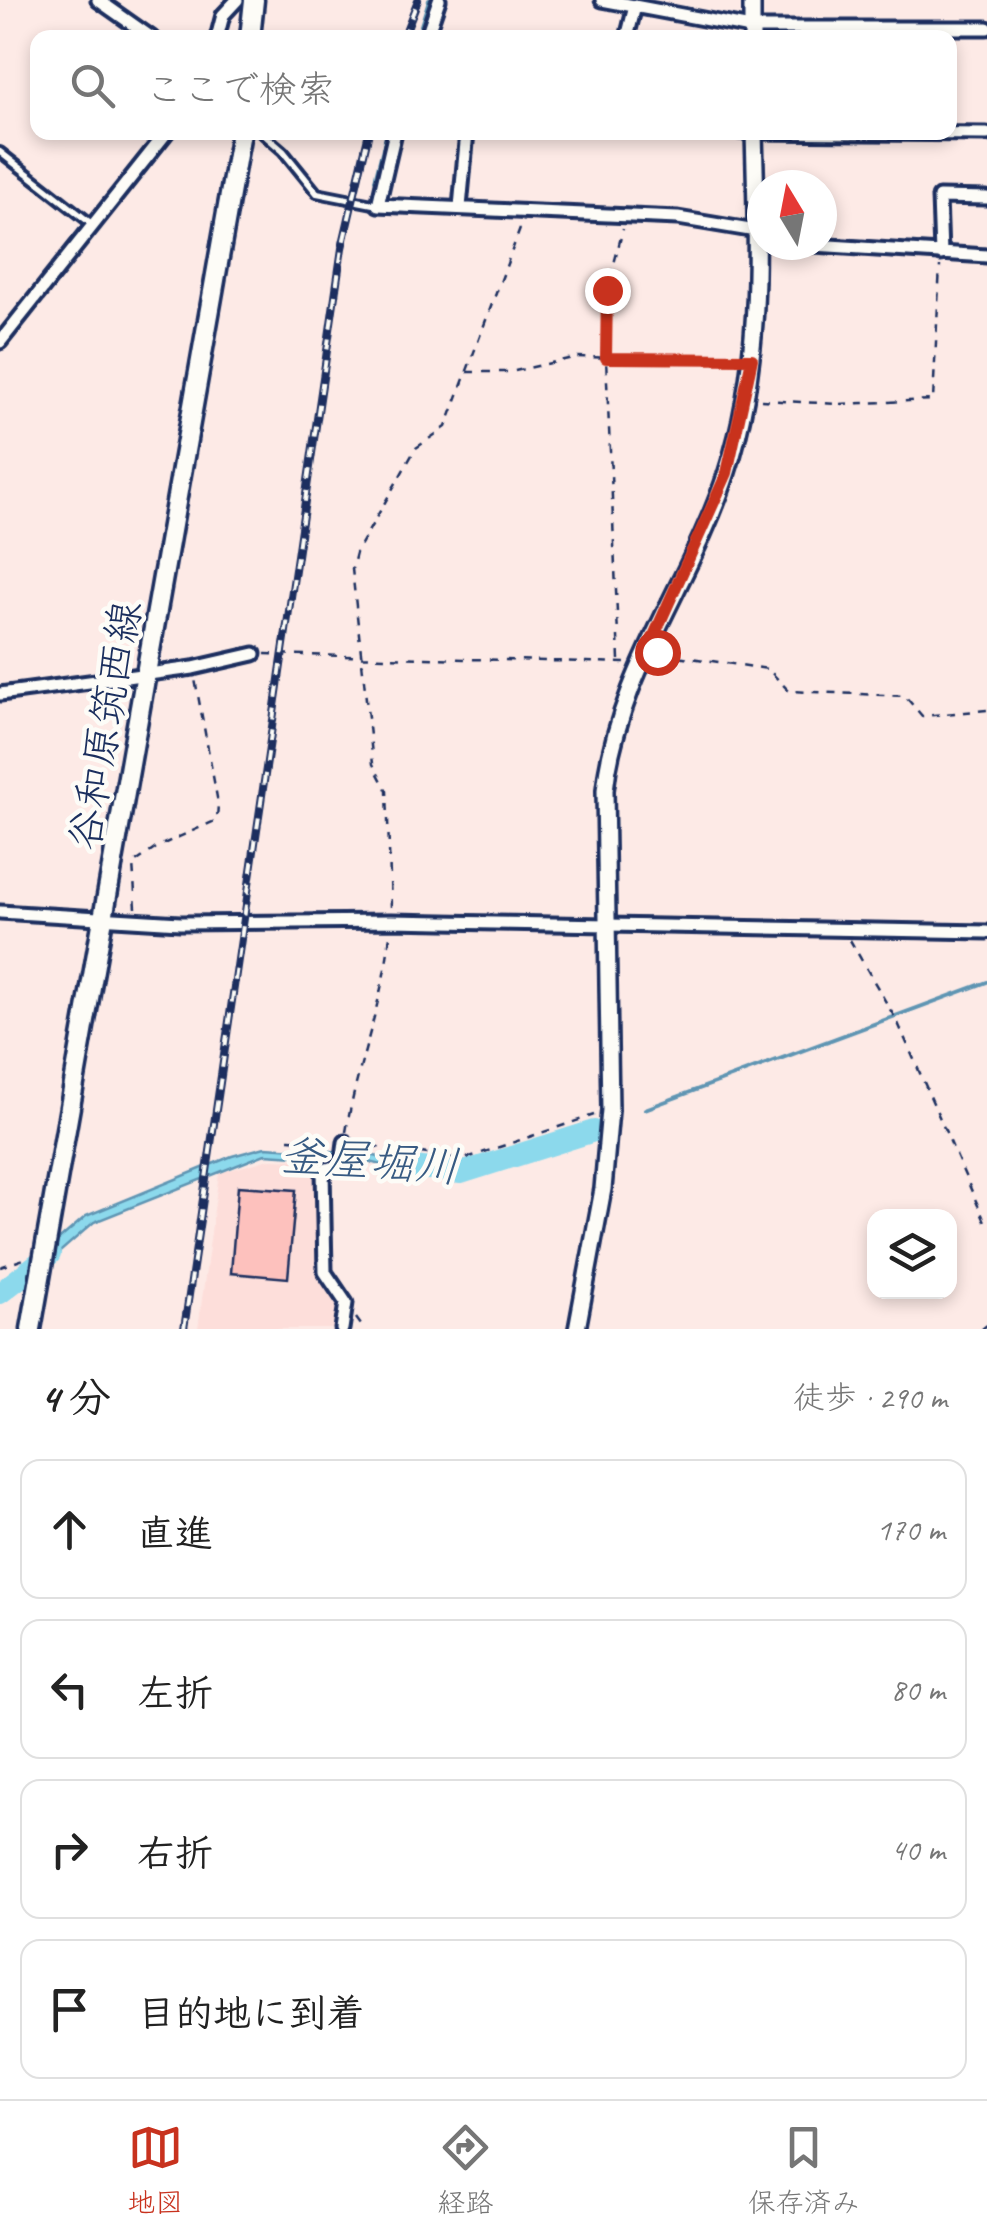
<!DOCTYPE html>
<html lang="ja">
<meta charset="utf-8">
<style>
body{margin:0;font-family:Caveat,"Klee One",sans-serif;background:#f2f2f2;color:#222}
.controls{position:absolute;right:30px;bottom:30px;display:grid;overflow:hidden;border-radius:20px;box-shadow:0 5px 15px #0003}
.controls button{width:90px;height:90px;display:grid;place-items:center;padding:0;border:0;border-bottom:2px solid #e0e0e0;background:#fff;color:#222;font:50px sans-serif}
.compass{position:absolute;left:747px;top:170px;width:90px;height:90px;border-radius:50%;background:#fff;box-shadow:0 5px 15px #0003;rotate:350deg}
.stop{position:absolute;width:30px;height:30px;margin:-22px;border:8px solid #c8321e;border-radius:50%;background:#fff}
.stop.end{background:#c8321e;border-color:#fff;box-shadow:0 2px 10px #0008}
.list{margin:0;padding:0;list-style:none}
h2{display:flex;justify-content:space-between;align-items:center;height:130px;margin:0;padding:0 40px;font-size:42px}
h2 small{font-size:32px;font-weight:400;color:#767676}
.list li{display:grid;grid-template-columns:65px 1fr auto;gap:30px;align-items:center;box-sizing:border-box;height:140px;margin:0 20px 20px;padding:0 20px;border:2px solid #e0e0e0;border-radius:20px}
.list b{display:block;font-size:38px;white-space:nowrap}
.list em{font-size:32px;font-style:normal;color:#767676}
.icon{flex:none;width:55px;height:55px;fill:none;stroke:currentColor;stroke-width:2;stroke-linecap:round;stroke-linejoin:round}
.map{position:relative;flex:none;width:987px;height:1329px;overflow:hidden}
.search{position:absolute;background:#fff;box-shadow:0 5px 15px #0003;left:30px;right:30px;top:30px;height:110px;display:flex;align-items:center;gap:25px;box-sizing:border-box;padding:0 35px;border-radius:20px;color:#767676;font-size:38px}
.sheet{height:770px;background:#fff}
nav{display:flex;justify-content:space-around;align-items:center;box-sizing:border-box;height:140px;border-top:2px solid #e0e0e0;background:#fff;font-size:28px;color:#767676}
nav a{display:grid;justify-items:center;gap:5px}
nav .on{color:#c8321e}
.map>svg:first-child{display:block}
</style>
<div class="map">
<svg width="987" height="1329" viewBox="0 0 987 1329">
<rect width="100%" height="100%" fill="#fdeae6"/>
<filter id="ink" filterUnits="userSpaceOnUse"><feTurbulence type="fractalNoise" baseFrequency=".01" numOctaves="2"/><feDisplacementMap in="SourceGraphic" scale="20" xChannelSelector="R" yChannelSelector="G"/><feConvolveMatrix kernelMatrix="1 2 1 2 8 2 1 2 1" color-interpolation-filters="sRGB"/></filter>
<g filter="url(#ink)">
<!-- built -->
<path fill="#fddeda" d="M270 1159 301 1160 314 1171 319 1183V1273L341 1305 337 1329H198L219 1173Z"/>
<!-- water -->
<path fill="#8cd9ec" stroke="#5f95b3" stroke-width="2.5" d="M265 1147 361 1153 428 1168 427 1175 360 1160 265 1154 94 1222 28 1280 24 1270 86 1216 232 1156Z"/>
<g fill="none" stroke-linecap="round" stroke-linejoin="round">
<!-- stream -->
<path stroke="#5f95b3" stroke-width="4" d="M417 38 429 0
M375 180 387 132
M645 1109 987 982"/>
<!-- river -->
<path stroke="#8cd9ec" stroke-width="22" d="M399 1165 461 1173 594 1131
M0 1293 50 1254"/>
</g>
<!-- building -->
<path fill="#fdc1bd" stroke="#1b2f5e" stroke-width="2.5" d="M238 1186 296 1190 288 1278 231 1273Z"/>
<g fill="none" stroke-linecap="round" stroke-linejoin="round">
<!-- service casing -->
<g stroke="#1b2f5e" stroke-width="14">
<path id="service" d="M261 132 283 151 317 193 378 205
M0 152 93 225"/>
</g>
<!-- minor casing -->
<g stroke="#1b2f5e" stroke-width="19">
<path id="minor" d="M98 0 152 38
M602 0 751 28H987
M217 38 223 15 237 0
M426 38 439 0
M627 38 635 6
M395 132 378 205 678 218 762 232
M740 132 987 134
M460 207 467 132
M814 245 987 256
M941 254 939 197 987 198
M0 342 167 132
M0 694 193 668 254 654
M0 912 180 923 391 921 987 932
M342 1329 346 1303 325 1272 323 1170 342 1165 345 1142"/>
</g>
<!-- tertiary casing -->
<g stroke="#1b2f5e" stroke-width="22">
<path id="tertiary" d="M752 38V0
M577 1329 603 1189 610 1110 605 790C617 674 692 581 727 472 763 362 757 247 754 132"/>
</g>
<!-- secondary casing -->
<g stroke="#1b2f5e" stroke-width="25">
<path id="secondary" d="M250 38 254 0
M31 1329 241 132"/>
</g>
<!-- path -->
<path stroke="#1b2f5e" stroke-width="2.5" stroke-dasharray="8 8" stroke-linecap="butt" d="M467 372H510L577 357 737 360
M761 400 840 404 933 400 940 266
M265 654 627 663
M663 654 768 669 789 691 905 696 922 716 987 710
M619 660 606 358 607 291 623 229
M391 907 387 791 373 764 352 569 356 553 416 448 446 427 523 221
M136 908 133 864 159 846 217 820 218 803 195 679
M850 940 898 1023 987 1226
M346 1132C357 1065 383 1003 390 935
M289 1139 333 1142
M356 1144 464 1159 594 1115
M0 1267 27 1258
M356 1318 364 1329
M982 1329 987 1325"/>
<!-- service -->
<use href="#service" stroke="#fdfcf7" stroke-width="6"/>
<!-- minor -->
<use href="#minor" stroke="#fdfcf7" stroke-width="11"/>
<!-- tertiary -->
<use href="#tertiary" stroke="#fdfcf7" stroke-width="15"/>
<!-- secondary -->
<use href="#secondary" stroke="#fdfcf7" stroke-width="18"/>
<!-- rail casing -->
<g stroke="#1b2f5e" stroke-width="8">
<path id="rail" d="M403 38 418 0
M184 1329 342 248 369 132"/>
</g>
<!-- rail -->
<use href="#rail" stroke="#fdfcf7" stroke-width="4" stroke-dasharray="11" stroke-linecap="butt"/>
</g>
</g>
<g fill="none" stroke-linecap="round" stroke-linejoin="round" filter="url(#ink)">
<!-- route -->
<path stroke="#c8321e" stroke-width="12" d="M607 290 606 358 752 359 727 473 648 649 657 652"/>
</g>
<g text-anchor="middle" stroke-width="9" stroke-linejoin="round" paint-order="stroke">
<!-- street labels -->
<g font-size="42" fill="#1b2f5e" stroke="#fdfcf7">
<text transform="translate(104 725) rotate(-80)" y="15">谷和原筑西線</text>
</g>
<!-- water labels -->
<g font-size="45" font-style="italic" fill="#375a82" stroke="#fdfcf7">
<text transform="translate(370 1160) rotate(4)" y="16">釜屋堀川</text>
</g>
</g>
</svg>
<div class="controls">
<button><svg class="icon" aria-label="layers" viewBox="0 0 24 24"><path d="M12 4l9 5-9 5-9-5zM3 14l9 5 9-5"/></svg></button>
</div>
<svg class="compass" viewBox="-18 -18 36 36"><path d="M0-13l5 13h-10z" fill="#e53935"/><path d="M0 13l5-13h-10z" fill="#767676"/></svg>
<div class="stop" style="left:657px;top:652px"></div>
<div class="stop end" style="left:607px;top:290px"></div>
<div class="search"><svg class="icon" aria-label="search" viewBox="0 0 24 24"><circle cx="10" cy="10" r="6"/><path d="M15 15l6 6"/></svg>ここで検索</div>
</div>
<section class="sheet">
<h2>4 分<small>徒歩 · 290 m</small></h2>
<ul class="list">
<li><svg class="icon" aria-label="ahead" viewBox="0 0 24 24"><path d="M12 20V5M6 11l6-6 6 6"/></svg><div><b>直進</b></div><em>170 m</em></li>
<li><svg class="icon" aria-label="left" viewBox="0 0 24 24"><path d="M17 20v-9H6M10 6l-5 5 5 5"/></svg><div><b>左折</b></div><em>80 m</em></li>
<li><svg class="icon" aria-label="right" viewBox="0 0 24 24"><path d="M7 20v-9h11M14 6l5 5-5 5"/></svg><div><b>右折</b></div><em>40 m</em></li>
<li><svg class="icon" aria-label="arrive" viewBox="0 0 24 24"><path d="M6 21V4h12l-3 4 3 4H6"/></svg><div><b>目的地に到着</b></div></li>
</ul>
</section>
<nav>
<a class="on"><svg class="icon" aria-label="map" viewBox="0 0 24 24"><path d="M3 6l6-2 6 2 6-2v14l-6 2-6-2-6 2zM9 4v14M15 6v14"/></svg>地図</a>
<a><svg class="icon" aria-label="directions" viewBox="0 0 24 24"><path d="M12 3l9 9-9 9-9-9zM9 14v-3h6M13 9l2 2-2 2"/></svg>経路</a>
<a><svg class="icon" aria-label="saved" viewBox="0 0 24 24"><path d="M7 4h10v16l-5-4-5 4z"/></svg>保存済み</a>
</nav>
